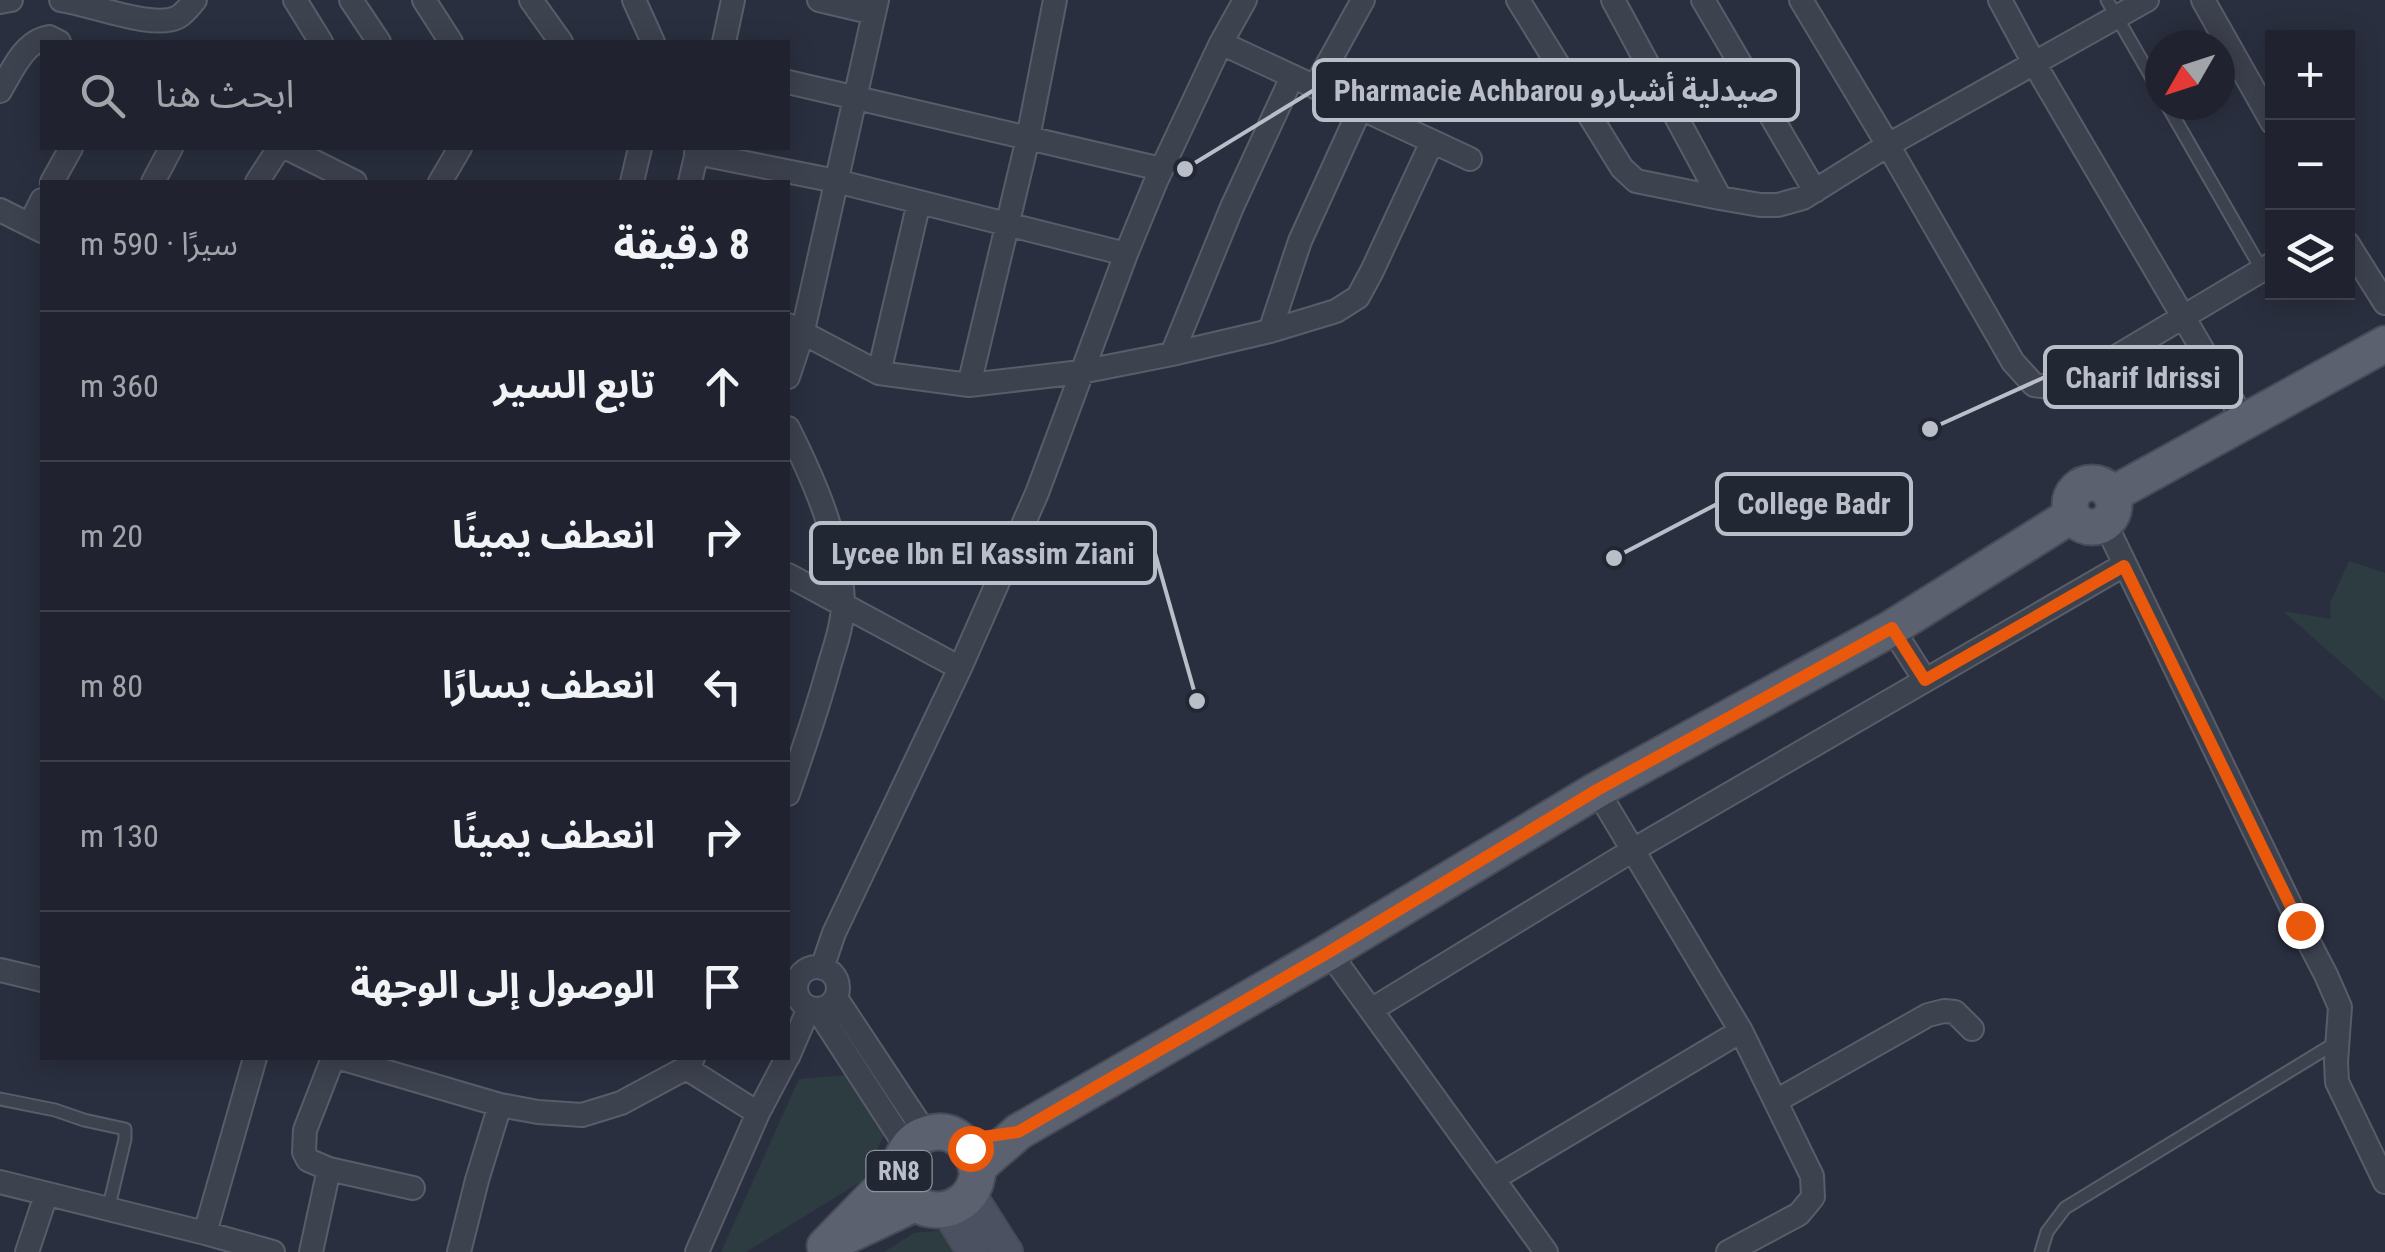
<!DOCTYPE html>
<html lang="ar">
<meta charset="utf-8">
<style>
body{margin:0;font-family:"Roboto Condensed","Noto Sans Arabic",sans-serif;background:#2d2f3b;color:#f1f3f6;direction:rtl}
.controls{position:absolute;right:30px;top:30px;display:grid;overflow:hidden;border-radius:0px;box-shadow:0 5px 25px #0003}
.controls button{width:90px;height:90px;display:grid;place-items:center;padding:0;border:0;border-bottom:2px solid #3d404b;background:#20232f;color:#f1f3f6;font:50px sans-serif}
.compass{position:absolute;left:2145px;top:30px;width:90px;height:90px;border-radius:50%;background:#20232f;box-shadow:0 5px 25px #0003;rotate:231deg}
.stop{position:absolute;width:30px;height:30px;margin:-22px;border:8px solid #ea580c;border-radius:50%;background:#fff}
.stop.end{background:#ea580c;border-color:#fff;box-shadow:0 2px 10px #0008}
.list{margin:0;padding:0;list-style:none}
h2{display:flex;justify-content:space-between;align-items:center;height:130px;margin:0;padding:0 40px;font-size:42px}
h2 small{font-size:32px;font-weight:400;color:#a2a4aa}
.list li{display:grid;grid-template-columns:65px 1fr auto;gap:30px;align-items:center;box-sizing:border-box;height:150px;padding:0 40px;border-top:2px solid #3d404b}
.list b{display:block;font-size:38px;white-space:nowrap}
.list em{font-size:32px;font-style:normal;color:#a2a4aa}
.icon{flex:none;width:55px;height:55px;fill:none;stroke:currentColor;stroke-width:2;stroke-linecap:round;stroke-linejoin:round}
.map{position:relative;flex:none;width:2385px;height:1252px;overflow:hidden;direction:ltr}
.search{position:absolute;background:#20232f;box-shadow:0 5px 25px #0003;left:40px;top:40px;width:750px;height:110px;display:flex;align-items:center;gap:25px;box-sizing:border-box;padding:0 35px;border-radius:0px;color:#a2a4aa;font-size:38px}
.panel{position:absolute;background:#20232f;box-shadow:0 5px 25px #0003;left:40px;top:180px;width:750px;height:880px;border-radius:0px;direction:rtl}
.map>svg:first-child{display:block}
</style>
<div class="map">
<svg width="2385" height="1252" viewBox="0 0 2385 1252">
<rect width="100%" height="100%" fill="#2a2f3f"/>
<!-- green -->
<path fill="#2d3c41" d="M2349 561 2385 573V701L2283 611 2331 619 2330 603Z
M848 1075 885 1133 862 1181 746 1252H721L799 1079Z
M943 1230 955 1252H884L914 1233Z"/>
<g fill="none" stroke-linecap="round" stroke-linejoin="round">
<!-- lane casing -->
<g stroke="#585d69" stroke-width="15">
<path id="lane" d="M2107 0 2160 92
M2167 105 2262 270
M0 1099 55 1110 84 1120 125 1129V1139L108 1210
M2041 1252 2047 1232 2065 1208 2337 1042"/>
</g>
<!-- street casing -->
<g stroke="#585d69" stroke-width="26">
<path id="street" d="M61 0C91 4 153 30 178 17 185 13 190 6 195 0
M295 0 321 42
M351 0 379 42
M424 0 451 42
M531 0 561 42
M634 0 653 42
M819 0 874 13
M1518 0 1622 168 1636 181 1720 198 1760 205H1778L1803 198 1888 145 2147 0
M1613 0 1720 198
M1703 0 1815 191
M1801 0 1888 145 2013 362 2034 385 2050 387 2079 379 2272 264
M2000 0 2034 63 2245 422
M2203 0 2272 122
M0 2 11 0
M724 42 733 0
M1221 43 1470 159
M788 82 1161 169
M1315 87 1363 0
M0 91C12 71 24 41 49 37L59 42
M287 148 355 182
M696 153 836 181 1126 254
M52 182 71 148
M153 182 171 148
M257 182 279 148
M440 182 460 148
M632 182 640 148
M690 182 698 148
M0 210 42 231
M30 224 42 200
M2348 244 2385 303
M788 325 879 373 969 385 1081 372 1172 354 1270 331 1336 311 1358 297 1372 271 1432 142
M1270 331 1300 241 1360 109
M1172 354 1232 207 1292 77
M879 373 919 202
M788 377 802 335 877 0
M969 385 1028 138 1055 0
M788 428C815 482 841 541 843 603 843 622 836 644 830 663 818 707 803 751 788 794
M2105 523 2300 925 2326 975 2340 1007 2336 1062 2337 1082 2385 1182
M788 575 960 668
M1892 628 1925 680
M1597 790 1741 1031 1812 1176 1813 1197 1799 1214 1728 1252
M1329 952 1546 1252
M796 988a21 21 0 1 1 42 0a21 21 0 1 1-42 0Z
M822 968 834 933 960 668 1037 493 1126 254 1156 181 1221 43 1245 0
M0 970 42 980
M836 998 926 1134
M817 1009 907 1148
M1371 1010 1633 850 2124 565
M788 1057 809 1008
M333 1058 305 1130 304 1152 308 1160 329 1169 413 1188
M340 1058 500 1105 538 1112 582 1115 621 1103 686 1068 693 1058
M686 1068 758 1113
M1776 1101 1928 1015 1944 1011 1955 1012 1972 1029
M1493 1179 1741 1031
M0 1182 205 1233 273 1252
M205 1233 255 1058
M27 1252 46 1195
M311 1252 329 1169
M459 1252 477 1180 500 1105
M697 1252 758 1113 787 1058"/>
</g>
<!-- secondary casing -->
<g stroke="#474b58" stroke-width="34">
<path id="secondary" d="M970 1194 1007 1252
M946 1209 973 1252"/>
</g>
<!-- primary casing -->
<g stroke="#474b58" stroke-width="39">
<path id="primary" d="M2070 505a22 22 0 1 1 44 0a22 22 0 1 1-44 0Z
M2111 495 2385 344
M899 1170 825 1246 916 1203
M977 1171C973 1148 956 1127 930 1133 885 1144 894 1212 940 1210 956 1209 970 1198 975 1184 978 1175 977 1169 983 1163 994 1152 1007 1143 1018 1132L1329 952 1597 790 1892 628 2072 515"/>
</g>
<!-- lane -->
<use href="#lane" stroke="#3d424f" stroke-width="11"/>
<!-- street -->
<use href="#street" stroke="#3d424f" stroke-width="22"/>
<!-- secondary -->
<use href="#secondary" stroke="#4c5162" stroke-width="30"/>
<!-- primary -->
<use href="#primary" stroke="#5c616f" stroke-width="35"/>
</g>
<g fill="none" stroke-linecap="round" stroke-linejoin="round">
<!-- route -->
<path stroke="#ea580c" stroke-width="12" d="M970 1148 961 1140 1018 1132 1329 952 1597 790 1892 628 1925 680 2124 566 2300 925"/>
</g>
<g text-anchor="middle" stroke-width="10" stroke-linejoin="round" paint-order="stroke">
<!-- shield labels -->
<rect fill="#222734" stroke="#8c919c" stroke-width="2.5" x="866.5" y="1151" width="65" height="40" rx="8"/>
<g font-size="25" font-weight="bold" fill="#babec9">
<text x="899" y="1180">RN8</text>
</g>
</g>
<!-- callouts -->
<path fill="none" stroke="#babec9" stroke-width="4" d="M1185 169L1314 90M1930 429L2045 377M1614 558L1717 504M1197 701L1155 553"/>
<g fill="#babec9" stroke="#222734" stroke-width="4">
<circle cx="1185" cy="169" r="10"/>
<circle cx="1930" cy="429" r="10"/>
<circle cx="1614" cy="558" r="10"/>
<circle cx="1197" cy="701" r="10"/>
</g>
<g fill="#222734" stroke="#babec9" stroke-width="4">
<rect x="1314" y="60" width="484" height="60" rx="10"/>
<rect x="2045" y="347" width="196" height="60" rx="10"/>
<rect x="1717" y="474" width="194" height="60" rx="10"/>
<rect x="811" y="523" width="344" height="60" rx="10"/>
</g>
<g font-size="30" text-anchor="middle" font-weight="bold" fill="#babec9">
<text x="1556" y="101">Pharmacie Achbarou صيدلية أشبارو</text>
<text x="2143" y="388">Charif Idrissi</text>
<text x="1814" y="514">College Badr</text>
<text x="983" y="564">Lycee Ibn El Kassim Ziani</text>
</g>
</svg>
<div class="controls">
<button>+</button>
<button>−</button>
<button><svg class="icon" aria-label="layers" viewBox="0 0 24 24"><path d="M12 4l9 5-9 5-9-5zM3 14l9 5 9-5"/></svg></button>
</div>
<svg class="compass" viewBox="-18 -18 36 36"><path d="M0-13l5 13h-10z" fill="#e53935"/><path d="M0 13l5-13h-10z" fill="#a2a4aa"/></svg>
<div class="stop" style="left:970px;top:1148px"></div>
<div class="stop end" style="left:2300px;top:925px"></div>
<div class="search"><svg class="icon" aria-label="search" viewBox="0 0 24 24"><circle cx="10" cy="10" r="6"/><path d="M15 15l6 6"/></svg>ابحث هنا</div>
<section class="panel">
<h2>8 دقيقة<small>سيرًا · 590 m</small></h2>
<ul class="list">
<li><svg class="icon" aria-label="ahead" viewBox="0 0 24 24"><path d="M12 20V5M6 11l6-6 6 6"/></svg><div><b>تابع السير</b></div><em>360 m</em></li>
<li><svg class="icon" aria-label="right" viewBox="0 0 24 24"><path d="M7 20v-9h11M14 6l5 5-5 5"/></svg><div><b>انعطف يمينًا</b></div><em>20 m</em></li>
<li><svg class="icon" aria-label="left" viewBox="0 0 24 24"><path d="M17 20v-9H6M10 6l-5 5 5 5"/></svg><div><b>انعطف يسارًا</b></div><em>80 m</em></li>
<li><svg class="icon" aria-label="right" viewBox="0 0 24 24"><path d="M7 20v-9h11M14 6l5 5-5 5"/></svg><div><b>انعطف يمينًا</b></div><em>130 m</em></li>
<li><svg class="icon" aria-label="arrive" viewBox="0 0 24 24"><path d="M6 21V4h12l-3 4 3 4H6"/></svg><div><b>الوصول إلى الوجهة</b></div></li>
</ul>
</section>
</div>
